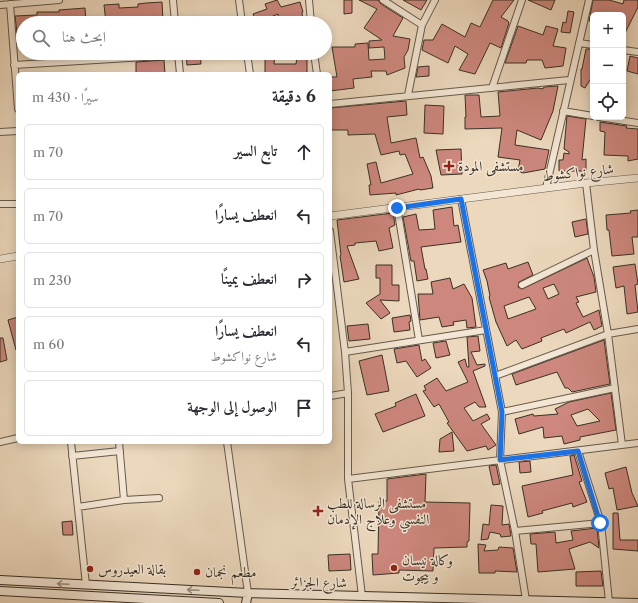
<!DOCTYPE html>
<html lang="ar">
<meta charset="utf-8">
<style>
body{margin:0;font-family:"Libre Caslon Text",Amiri,serif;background:#f2f2f3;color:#2b2b33;direction:rtl}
.controls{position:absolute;right:12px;top:12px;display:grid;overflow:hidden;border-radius:6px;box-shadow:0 2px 10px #0003}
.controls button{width:36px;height:36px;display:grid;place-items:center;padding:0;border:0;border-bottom:1px solid #e1e1e2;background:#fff;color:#2b2b33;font:20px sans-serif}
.stop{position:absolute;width:12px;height:12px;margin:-9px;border:3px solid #1a73e8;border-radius:50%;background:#fff}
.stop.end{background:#1a73e8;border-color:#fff;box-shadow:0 1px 4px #0008}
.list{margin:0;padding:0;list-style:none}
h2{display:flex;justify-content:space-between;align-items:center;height:52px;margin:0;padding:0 16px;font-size:17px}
h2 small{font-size:13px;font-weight:400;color:#7c7c81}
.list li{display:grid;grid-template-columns:26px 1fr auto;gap:12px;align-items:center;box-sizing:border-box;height:56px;margin:0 8px 8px;padding:0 8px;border:1px solid #e1e1e2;border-radius:6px}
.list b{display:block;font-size:15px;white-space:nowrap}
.list p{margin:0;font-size:13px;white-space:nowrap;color:#7c7c81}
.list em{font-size:13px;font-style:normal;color:#7c7c81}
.icon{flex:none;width:22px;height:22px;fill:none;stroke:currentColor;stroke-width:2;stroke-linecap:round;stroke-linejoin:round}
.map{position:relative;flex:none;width:638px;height:603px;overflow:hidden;direction:ltr}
.search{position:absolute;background:#fff;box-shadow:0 2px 10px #0003;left:16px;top:16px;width:316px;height:44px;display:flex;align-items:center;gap:10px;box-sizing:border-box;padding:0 14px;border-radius:22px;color:#7c7c81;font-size:15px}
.panel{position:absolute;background:#fff;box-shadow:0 2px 10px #0003;left:16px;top:72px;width:316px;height:372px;border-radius:6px;direction:rtl}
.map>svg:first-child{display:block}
</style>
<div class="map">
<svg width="638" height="603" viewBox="0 0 638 603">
<rect width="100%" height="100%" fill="#ecd8bd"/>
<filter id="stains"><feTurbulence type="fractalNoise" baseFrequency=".005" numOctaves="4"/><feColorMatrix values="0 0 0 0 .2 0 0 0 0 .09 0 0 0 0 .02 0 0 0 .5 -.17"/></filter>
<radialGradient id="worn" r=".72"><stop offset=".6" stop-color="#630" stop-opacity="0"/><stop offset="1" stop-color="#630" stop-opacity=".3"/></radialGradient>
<!-- building -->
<path fill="#cd877d" stroke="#3a3025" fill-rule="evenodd" d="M277 0 281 7 300 2 303 12H302L303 23H279L278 14 266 19 267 21 257 23 253 14 267 9 265 4Z
M344 0H352V13L344 14Z
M359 0H378L381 4 403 18 393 36 410 39 408 50 404 57 405 68 387 75 386 71H371L372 77 353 79 354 88 330 91V77H337L332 47H355V44L368 43 369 60 385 59 384 47 369 48V41L382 40 364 28 377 9Z
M403 0H427L421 10Z
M493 0H514L501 17 508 21V22L509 23 501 48 490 43 475 74 459 70 468 54 455 46 448 63 422 50 424 40H433L442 24 465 37 471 23 480 27Z
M528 0H555L551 10Z
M593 0H609L623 4 624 0H638V7L623 37V15H593V22L589 21Z
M162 2 163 21 142 23H106L104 5 119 4V8L138 7V4L146 3Z
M85 8 86 23H23V33H17L15 16 37 15V12H59V10Z
M568 11 574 12 570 33 561 32 563 22 566 23Z
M518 26 543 35 546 26 558 29 553 46 566 48 563 66 545 68 542 60H527L526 63H505Z
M586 49H593V75L585 88 581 86V69H582Z
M186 53H200L201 64 187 65Z
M265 53H275L274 64H296L297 57H307V74H265Z
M630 56 638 58V74L627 71Z
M164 60 165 74H136V62Z
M429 66V76L416 77 418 67Z
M558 86 553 111 541 140 517 130 515 145 549 150 545 169 523 173 518 171 520 160 498 157 502 128 465 129V117H466L465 95H479L481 117 500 116 498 92 538 88 543 89 544 87Z
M406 101 407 115 387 117 391 143 416 138 420 158 423 157 431 176 433 188 420 190 419 189 396 195V193L370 195 369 185H371L367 164 376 162 381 183 413 174 405 154 400 155 399 151 381 155 375 134 348 135V130H330V108Z
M425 105 444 106 443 134 424 133Z
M567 116 586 119 582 160 586 159V171H559V160H563L564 153 569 154V152L564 149Z
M600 122 627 126 626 128 638 129V159L628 161V156L604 155 605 132 600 131Z
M461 149 462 174 441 175 436 150Z
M452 207 454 226 458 225 461 242 421 247 425 269H426L428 279 417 281 414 261H411L403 217 416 214 419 230 435 229 433 210Z
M638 210V237H632L634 254 612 256 609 230H607L606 215 631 213 630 211Z
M393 213 395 225 389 228 393 248 379 251 376 241 355 243V245L347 246 359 279 344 282 340 256 341 255 337 220Z
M586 219 588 234 575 237 572 222Z
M587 258 594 277 596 292 576 297 579 302 576 303 583 317 599 310 602 326 594 330 590 322 566 333 564 329 541 338 542 341 522 349 516 340 507 346 496 322 489 297 490 296 487 281 483 270 506 263 508 269 528 262 533 275 519 282 518 287 522 289ZM554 284 559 294 548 299 543 288ZM529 297 536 309 508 319 504 306Z
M635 264 638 284 635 285 638 312 627 314 624 286 616 288 613 267Z
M376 265H392V285H399V301L380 300 390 313 381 319 366 303 380 294V278H376Z
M450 278 453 289 464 284 472 298 476 327 467 328 466 320 453 322 454 325 442 327 439 317 420 320 418 294H433L431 282Z
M410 315 411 321 409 322 410 330 394 332 392 318Z
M18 317V349L16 350 8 320Z
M368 324 370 339 349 341 347 326Z
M478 336 480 351 471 352 477 365 485 364V366L473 371 486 407H479L475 402 464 408 473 421 487 414 490 419 481 424 496 445 488 450 486 446 467 451 447 423 449 422 439 404 434 407 423 391 426 390 424 386 437 378 446 391 468 382 458 362 465 359 467 367H469L467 337Z
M0 338H3L7 360 0 362Z
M604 340 610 384 572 392 568 388H565L557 372 516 385 512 374Z
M446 341 450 355 436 358 433 343Z
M419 345 422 361 425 359 431 368 417 377 406 361 397 363 394 349Z
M382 355 389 391 367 395 359 361Z
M611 393 616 430 580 437V440L564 444 562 436 544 438 543 427 519 434 515 419 533 414 534 416 558 414 555 409 569 402ZM588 409 600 421 577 426 571 415Z
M416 394 425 416 383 432 375 414 396 406 395 403Z
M452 432 454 451 439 452 440 439Z
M574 455 582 481 579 482 587 502 573 507 572 503 542 511 543 513 528 517 522 486 573 475 570 456Z
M530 461 531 472 520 473 519 462Z
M496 465 500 484 493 485 489 466Z
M626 467 632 493 638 506 617 510 613 488 609 489 605 473Z
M426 474 425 502 470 503 469 541 467 542V547L434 548 433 571 399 570V573L373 575 372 554H378L379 501H387V479Z
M491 505 503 506 502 525 509 524 511 536 501 537 500 534 490 532 488 539 481 540 483 524 489 525Z
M613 513H618L620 540H638V551L613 549Z
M72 521 73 535H63L62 522Z
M597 528 599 548 590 542 569 549 575 569 538 572 536 544H531L530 534 555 532 556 543 573 540 571 531Z
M478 544 486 545 484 551 498 550 499 547 513 548 517 572 495 571V573H479Z
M350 554 351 570 329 571 328 555Z
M601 571 603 586H576V572Z"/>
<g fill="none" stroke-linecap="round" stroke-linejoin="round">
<!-- minor casing -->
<g stroke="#665a4b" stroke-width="8">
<path id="minor" d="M173 0 175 23
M239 0 242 23
M309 0 311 23
M383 0 422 25
M10 4 18 109
M0 5 59 0
M579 43 593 45
M623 50 638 52
M178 53 180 74
M247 53 250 74
M314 53 317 74
M14 65 178 55
M492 88 522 0
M408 95 422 25 435 0
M330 104 569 80
M563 111 593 116
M599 117 638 123
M0 132 18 131
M586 183 594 250 608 334 622 445
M546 188 589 0
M461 199 502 412 500 460 515 531 526 600
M0 204H18
M397 207 419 340
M330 231 345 352 348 393V479L362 596
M522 285 594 250
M345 352 486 330
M495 376 608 334 638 329
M330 396 348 393
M502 412 615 388
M0 442 18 438
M71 442 86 585
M119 442 124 500
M227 442 248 593
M578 451 601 523 609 602
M72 456 120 451
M348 479 638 443
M78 507 124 500 159 498
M515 531 601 523"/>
</g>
<!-- tertiary casing -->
<g stroke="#665a4b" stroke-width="8">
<path id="tertiary" d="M330 216 586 183 638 178
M0 259 18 256"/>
</g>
<!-- secondary casing -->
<g stroke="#3a3025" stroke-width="10">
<path id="secondary" d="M0 580 248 593 638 603
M0 591 219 603
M246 603 248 593"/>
</g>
<!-- minor -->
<use href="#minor" stroke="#f3e6d4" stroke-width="6"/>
<!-- tertiary -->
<use href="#tertiary" stroke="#f3e6d4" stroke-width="7"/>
<!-- secondary -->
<use href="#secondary" stroke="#f3e6d4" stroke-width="8"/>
</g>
<!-- one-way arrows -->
<defs><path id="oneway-shaft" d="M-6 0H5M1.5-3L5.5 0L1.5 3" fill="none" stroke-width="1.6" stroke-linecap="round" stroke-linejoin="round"/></defs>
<g stroke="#968b7c">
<use href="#oneway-shaft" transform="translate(63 584) rotate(-177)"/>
<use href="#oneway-shaft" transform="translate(193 590) rotate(-177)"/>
</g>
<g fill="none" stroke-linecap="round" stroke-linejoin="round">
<!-- route -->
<path stroke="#1a73e8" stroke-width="5" d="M397 208 461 199 502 412 500 460 578 451 600 523"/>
</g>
<!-- markers -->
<g fill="#8f2418" stroke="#f3e6d4" stroke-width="1.5">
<path d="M447 160h4v4h4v4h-4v4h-4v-4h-4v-4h4z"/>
<path d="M316 505h4v4h4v4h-4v4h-4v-4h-4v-4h4z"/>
<circle cx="394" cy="568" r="4"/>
<circle cx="90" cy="569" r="4"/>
<circle cx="197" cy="572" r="4"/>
</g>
<g text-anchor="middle" stroke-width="3" stroke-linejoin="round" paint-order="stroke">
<!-- poi labels -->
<g font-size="14" fill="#3a3025" stroke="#f3e6d4" text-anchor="start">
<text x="458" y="171">مستشفى المودة</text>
<text x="327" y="508">مستشفى الرسالة للطب<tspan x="327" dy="16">النفسي وعلاج الإدمان</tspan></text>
<text x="402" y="565">وكالة نيسان<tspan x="402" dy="16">و بيجوت</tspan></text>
<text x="98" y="574">بقالة العيدروس</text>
<text x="205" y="577">مطعم نجمان</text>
</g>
<!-- street labels -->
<g font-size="14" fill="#3a3025" stroke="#f3e6d4">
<text transform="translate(578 172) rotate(-6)" y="5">شارع نواكشوط</text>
<text transform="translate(319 582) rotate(1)" y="5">شارع الجزائر</text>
</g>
</g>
<rect width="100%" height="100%" filter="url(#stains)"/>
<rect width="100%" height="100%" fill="url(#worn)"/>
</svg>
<div class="controls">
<button>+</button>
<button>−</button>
<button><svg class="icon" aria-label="locate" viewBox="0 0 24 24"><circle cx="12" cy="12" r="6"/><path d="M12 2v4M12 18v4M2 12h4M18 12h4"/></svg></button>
</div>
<div class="stop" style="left:600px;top:523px"></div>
<div class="stop end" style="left:397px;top:208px"></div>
<div class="search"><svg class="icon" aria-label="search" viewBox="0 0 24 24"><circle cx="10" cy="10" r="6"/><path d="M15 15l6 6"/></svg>ابحث هنا</div>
<section class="panel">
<h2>6 دقيقة<small>سيرًا · 430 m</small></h2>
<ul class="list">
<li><svg class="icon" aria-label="ahead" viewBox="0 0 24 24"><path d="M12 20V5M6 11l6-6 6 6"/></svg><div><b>تابع السير</b></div><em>70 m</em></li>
<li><svg class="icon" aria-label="left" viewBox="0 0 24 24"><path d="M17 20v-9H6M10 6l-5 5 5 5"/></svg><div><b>انعطف يسارًا</b></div><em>70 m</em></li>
<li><svg class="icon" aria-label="right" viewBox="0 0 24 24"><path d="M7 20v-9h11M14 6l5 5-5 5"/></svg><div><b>انعطف يمينًا</b></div><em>230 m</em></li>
<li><svg class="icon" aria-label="left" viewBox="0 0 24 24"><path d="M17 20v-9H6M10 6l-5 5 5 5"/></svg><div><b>انعطف يسارًا</b><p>شارع نواكشوط</p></div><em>60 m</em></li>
<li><svg class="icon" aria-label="arrive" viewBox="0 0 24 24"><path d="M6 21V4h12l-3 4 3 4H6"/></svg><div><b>الوصول إلى الوجهة</b></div></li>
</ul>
</section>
</div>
